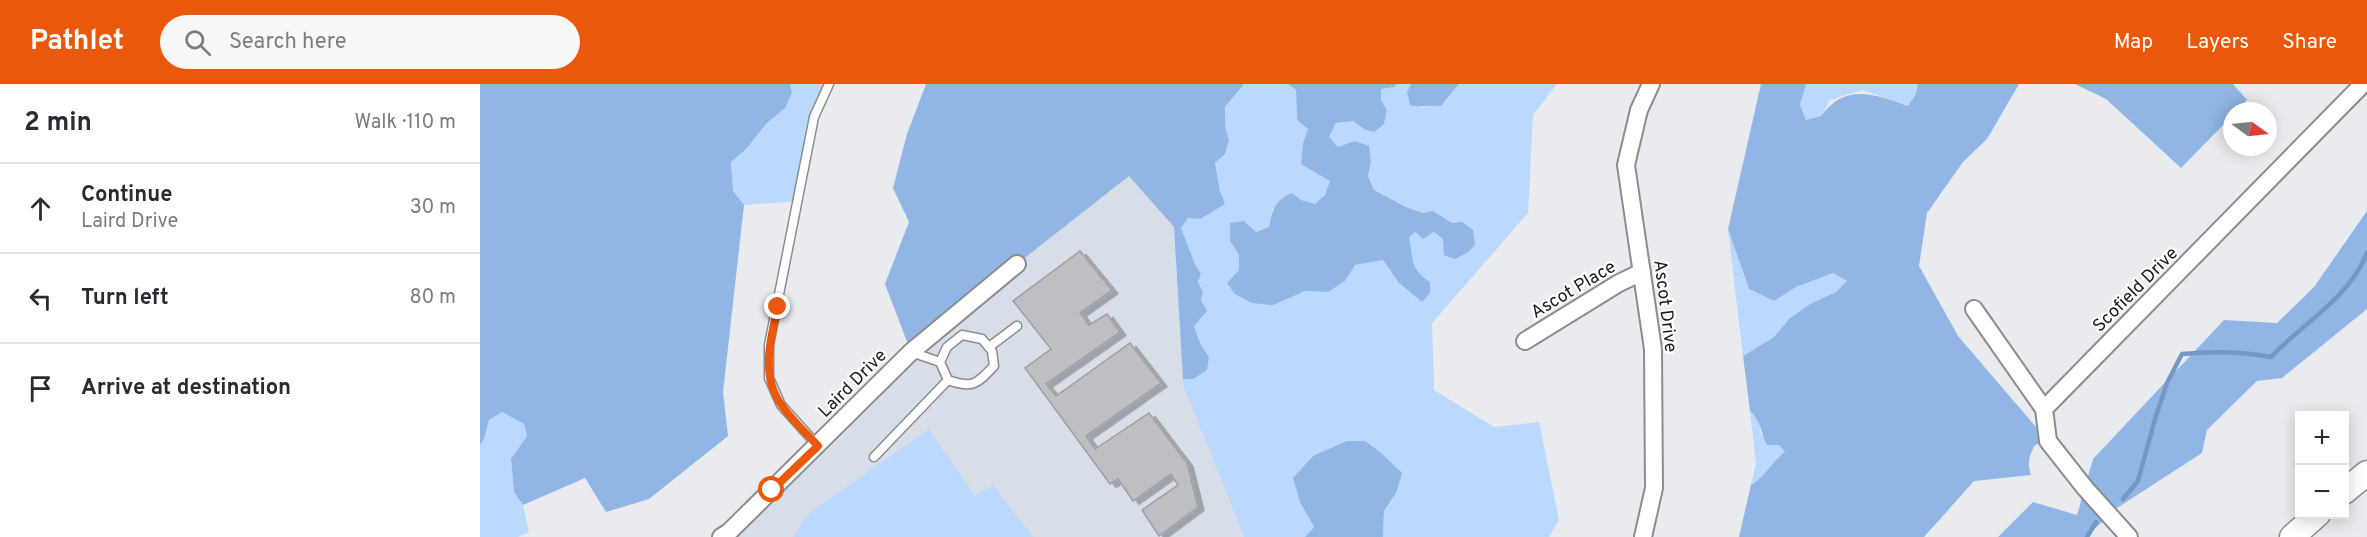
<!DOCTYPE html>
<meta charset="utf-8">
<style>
body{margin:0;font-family:Overpass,sans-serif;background:#f7f7f7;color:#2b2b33}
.controls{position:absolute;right:18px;bottom:18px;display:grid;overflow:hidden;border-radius:0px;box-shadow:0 3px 15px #0003}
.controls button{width:54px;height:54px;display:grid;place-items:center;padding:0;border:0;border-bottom:2px solid #e1e1e2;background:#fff;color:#2b2b33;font:30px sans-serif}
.compass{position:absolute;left:1743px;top:18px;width:54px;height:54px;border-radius:50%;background:#fff;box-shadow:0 3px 15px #0003;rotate:105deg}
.stop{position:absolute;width:18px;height:18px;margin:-14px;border:4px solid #ea580c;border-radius:50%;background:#fff}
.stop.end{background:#ea580c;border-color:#fff;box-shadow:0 2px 6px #0008}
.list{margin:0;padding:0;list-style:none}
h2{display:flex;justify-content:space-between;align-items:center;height:78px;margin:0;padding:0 24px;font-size:26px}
h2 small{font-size:20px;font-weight:400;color:#7c7c81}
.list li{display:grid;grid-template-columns:39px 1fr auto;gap:18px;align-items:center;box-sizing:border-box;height:90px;padding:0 24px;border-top:2px solid #e1e1e2}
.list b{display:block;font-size:22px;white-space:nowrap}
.list p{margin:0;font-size:20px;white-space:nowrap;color:#7c7c81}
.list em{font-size:20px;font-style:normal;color:#7c7c81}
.icon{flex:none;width:33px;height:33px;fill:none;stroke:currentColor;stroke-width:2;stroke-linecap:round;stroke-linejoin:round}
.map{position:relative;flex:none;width:1887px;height:453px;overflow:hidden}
header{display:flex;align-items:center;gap:36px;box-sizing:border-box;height:84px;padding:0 30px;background:#ea580c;color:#fff}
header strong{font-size:28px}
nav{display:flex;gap:33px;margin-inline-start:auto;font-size:21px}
.search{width:420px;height:54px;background:#f7f7f7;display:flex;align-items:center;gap:15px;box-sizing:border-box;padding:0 21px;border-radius:33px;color:#7c7c81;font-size:22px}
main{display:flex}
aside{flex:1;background:#fff}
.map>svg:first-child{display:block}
</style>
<header>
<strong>Pathlet</strong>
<div class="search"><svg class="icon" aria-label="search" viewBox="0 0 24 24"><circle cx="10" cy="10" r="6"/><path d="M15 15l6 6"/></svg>Search here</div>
<nav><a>Map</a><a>Layers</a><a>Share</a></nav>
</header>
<main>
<aside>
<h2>2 min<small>Walk · 110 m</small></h2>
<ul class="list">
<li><svg class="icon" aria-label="ahead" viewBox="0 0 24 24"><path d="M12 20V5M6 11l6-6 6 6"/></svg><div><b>Continue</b><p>Laird Drive</p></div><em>30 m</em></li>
<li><svg class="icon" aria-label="left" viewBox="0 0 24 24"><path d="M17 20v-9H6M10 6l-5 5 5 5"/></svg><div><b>Turn left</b></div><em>80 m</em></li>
<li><svg class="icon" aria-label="arrive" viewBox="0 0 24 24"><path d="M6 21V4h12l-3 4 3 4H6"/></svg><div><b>Arrive at destination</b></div></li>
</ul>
</aside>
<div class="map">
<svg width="1887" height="453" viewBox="0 0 1887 453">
<defs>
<filter id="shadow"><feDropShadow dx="6" dy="3.5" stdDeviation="0" flood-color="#0004"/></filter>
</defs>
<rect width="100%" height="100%" fill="#e9ebee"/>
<!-- built -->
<path fill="#d7dee7" d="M649 92 694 143 704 304 764 453H255L321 378 537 180Z"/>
<!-- green -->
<path fill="#bbd8ff" d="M310 0H349L334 33 319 117 264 121 253 107 251 78 266 65 286 40 305 24 312 9Z
M764 0H808L816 6 817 35 828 45 823 59 850 97 845 111 835 120 821 116 812 109 792 126 789 143 750 157 759 171V186L747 199 809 213 826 207 848 208 865 197 875 181 903 176 919 199 942 218 938 190 933 183 929 154 935 148 943 155 954 148 963 155 972 139 953 127 943 129 926 123 894 106 888 92 891 78 875 57 858 63 849 53 856 39 873 37 884 45 904 40 907 26 901 16V4L914 3 917 0H931L927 8 942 24 966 17 979 0H1077L1053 31 1048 129 952 239 954 306 1014 343 1059 338 1079 436 1069 453H903L904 427 916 409 820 418 834 443 825 453H764L704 304 703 295 713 294 729 274 721 261 714 242 723 208 718 198 721 190 715 180 701 144 708 134 745 120 740 107 735 79 745 70 749 57 745 42V23Z
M1326 0H1458L1436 10 1429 22 1382 6 1350 16 1341 32 1326 36 1320 21Z
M1248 145 1269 205 1294 217 1316 203 1353 189 1367 197 1356 208 1330 220 1309 235 1294 253 1263 272Z
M1270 327 1278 333 1281 350 1299 361 1305 368C1291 377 1285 393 1271 401L1276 380Z
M22 328 44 340 47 352 31 375 34 408 43 421 49 448 38 453H0V361L4 355 9 336Z
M449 345 495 412 513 401 553 453H313L329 429Z"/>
<!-- forest -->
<path fill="#91b6e5" d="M0 0H310L312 9 305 24 286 40 266 65 251 78 253 107 264 121 243 308 248 352 169 415 126 428 105 394 43 421 34 408 31 375 47 352 44 340 22 328 9 336 4 355 0 361Z
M446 0H764L745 23V42L749 57 745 70 735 79 740 107 745 120 720 135 708 134 701 144 715 180 721 190 718 198 723 208 721 216 727 227 714 242 721 261 729 273 727 286 713 295H703L694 143 649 92 537 180 431 268 405 200 429 138 413 104 427 50Z
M808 0H917L914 3 901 5V16L907 26 904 40 894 48 884 45 873 37 856 39 849 53 858 63 875 57 889 62 891 78 888 92 894 106 926 123 943 129 953 127 972 139 982 138 993 146 995 161 987 169 975 175 964 171 963 155 954 148 943 155 935 148 929 154C934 176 929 184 950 198V209L942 218 919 199 903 176 875 181 865 197 848 208 825 207 793 221 772 219 755 210 747 199 759 186V171L750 157V139L764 137 776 148 789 143C792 126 795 116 812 109L821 116 835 120 845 111 850 97 821 80 823 59 828 45 817 36 816 6Z
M931 0H979L961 22C949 21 942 24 930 21L927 8Z
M1281 0H1326L1320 21 1326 36 1341 32C1365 0 1391 9 1428 22L1436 10 1438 0H1539L1507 55 1483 78 1447 129 1439 182 1478 252 1568 357 1555 361C1549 372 1547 379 1551 391L1494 397 1444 453H1259L1271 401C1285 393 1292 377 1305 368L1299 361H1287C1281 349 1280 335 1270 327L1263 272 1294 253 1309 235 1330 220 1356 208 1367 197 1353 189 1316 203 1294 217 1269 205 1248 145Z
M1595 0H1753L1767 16 1756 27H1752V32L1701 84 1626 15Z
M1887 127V225L1802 294 1777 297 1727 346 1722 369 1637 424 1606 453H1518L1553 418 1597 431 1613 375 1744 236 1797 239 1834 203Z
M867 357H885L901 369 922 389 916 409 904 427 903 453H825L834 443 820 418 813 394 833 372Z"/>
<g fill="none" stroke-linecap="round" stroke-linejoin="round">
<!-- stream -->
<path stroke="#7497c5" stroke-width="4.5" d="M1643 415 1658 397 1675 335 1687 299 1702 270C1733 267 1761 267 1791 273 1823 239 1869 214 1887 169
M1607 453 1616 438"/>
</g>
<!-- building -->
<path fill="#bdbfc2" stroke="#9e9fa2" stroke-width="1.5" filter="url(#shadow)" d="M600 167 632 206 600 229 609 241 627 230 640 248 566 300 576 312 650 259 681 299 606 352 615 365 669 329 707 379 718 423 679 452 662 426 698 401 691 390 653 417 638 395 630 400 545 284 571 265 533 217Z"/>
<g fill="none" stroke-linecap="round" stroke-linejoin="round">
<!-- lane casing -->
<g stroke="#8b8d90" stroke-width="11">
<path id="lane" d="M482 251 502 255 512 267 514 282C497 300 493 305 468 296L460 278 467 263Z
M509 263 537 242
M431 268 460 278
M338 362 301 321 289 294V261L334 33 349 0
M394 373 468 296"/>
</g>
<!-- street casing -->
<g stroke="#8b8d90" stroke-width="20">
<path id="street" d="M1494 225 1564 325 1568 357 1605 404 1649 453
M1045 257 1139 199 1162 188
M1564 325 1883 0
M241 453 249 448 431 268 537 180
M1163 453 1174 404 1173 265 1146 81 1159 26 1171 0"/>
</g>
<!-- secondary casing -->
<g stroke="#8b8d90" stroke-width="27">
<path id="secondary" d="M1864 408 1887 389
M1812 453 1838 430"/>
</g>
<!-- lane -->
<use href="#lane" stroke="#fff" stroke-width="8"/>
<!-- street -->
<use href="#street" stroke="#fff" stroke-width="16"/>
<!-- secondary -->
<use href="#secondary" stroke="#fff" stroke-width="24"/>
</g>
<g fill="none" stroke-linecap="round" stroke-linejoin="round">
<!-- route -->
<path stroke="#ea580c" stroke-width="8" d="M292 406 338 362C326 349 313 337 303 323 280 294 290 256 298 223"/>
</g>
<g text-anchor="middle" stroke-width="4.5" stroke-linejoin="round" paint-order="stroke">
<!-- street labels -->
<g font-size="18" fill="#191a1b" stroke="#fff">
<text transform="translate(1093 205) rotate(-31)" y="6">Ascot Place</text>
<text transform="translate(1655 205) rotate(-45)" y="6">Scofield Drive</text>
<text transform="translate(1186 222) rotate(83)" y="6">Ascot Drive</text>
<text transform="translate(372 299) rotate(-45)" y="6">Laird Drive</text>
</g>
</g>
</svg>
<div class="controls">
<button>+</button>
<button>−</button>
</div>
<svg class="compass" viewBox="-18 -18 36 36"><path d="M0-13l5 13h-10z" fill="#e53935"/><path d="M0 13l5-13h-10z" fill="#7c7c81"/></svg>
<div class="stop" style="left:292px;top:406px"></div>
<div class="stop end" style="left:298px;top:223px"></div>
</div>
</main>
